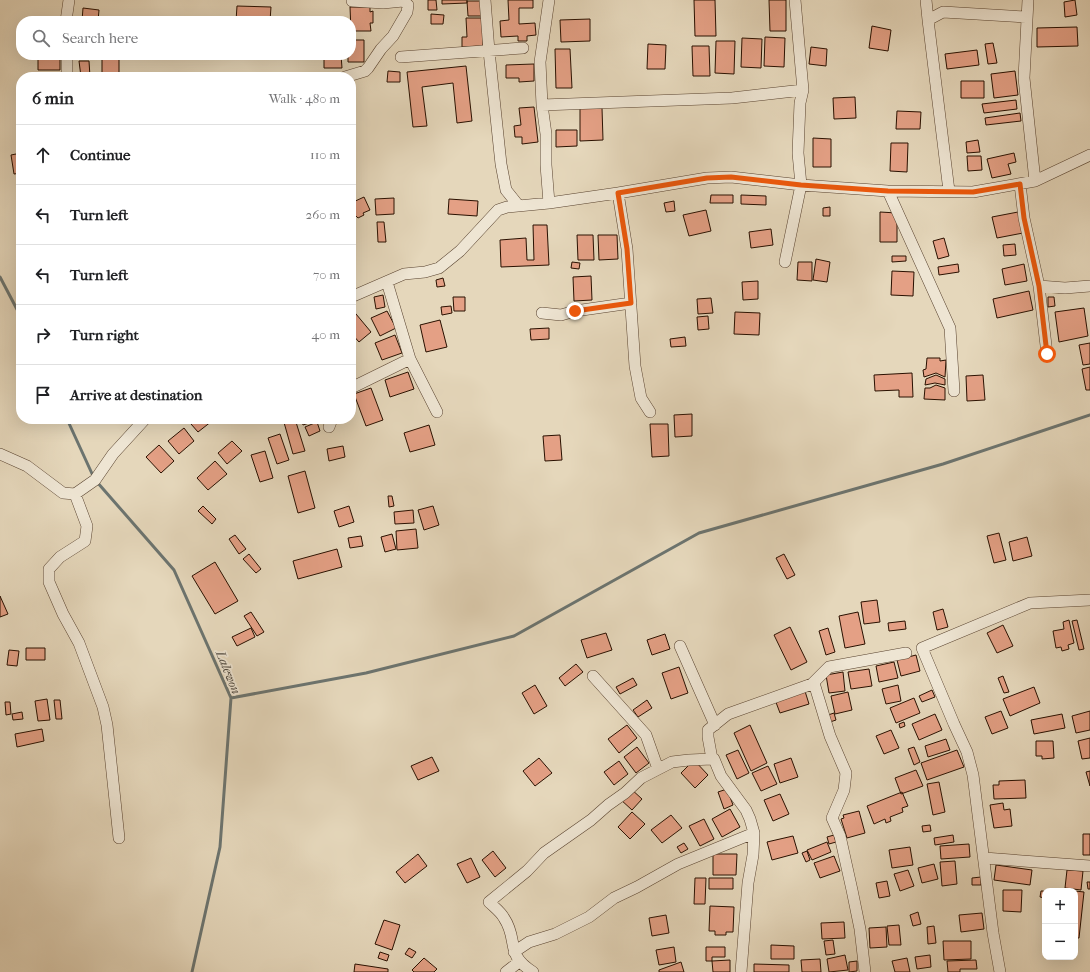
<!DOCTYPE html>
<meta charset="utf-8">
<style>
body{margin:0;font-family:"IM FELL French Canon",serif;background:#f2f2f2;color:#202124}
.controls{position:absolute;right:12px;bottom:12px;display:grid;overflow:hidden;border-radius:8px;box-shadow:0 4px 16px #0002}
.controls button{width:36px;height:36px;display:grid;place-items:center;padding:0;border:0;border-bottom:1px solid #e0e0e0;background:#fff;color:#202124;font:20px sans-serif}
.stop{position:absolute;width:12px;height:12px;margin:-9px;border:3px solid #ea580c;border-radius:50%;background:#fff}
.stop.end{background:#ea580c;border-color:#fff;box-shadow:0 1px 4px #0008}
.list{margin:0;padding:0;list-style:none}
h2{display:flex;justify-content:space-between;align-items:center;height:52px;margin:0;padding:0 16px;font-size:17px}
h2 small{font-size:13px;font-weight:400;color:#757577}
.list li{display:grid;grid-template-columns:26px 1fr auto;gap:12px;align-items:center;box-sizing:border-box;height:60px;padding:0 16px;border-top:1px solid #e0e0e0}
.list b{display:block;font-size:15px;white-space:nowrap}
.list em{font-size:13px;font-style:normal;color:#757577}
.icon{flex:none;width:22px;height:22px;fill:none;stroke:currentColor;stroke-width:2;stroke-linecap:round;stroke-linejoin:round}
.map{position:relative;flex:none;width:1090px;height:972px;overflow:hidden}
.search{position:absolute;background:#fff;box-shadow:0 4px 16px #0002;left:16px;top:16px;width:340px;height:44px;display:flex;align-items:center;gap:10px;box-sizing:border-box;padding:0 14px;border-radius:16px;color:#757577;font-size:15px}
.panel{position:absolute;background:#fff;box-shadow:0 4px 16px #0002;left:16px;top:72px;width:340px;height:352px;border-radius:16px}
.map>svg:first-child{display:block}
</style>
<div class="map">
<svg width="1090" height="972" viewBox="0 0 1090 972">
<rect width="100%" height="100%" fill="#e5d7bb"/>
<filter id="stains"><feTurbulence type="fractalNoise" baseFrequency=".005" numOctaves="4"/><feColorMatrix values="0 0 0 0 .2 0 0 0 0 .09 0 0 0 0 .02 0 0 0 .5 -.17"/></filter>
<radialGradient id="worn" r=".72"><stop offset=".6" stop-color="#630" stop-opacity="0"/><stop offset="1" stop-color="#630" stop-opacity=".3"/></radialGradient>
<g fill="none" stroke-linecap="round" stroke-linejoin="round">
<!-- stream -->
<path stroke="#6c746f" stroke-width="3" d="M0 277 21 317
M67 419 94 478
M97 482 174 570 231 698 220 847 192 972
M231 698 366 673 514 636 699 533 943 464 1090 415"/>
</g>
<!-- building -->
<path fill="#e4a085" stroke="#291000" d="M428 0H436L437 10H428Z
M442 0H467V3L442 4Z
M508 0H533V8H519V24L535 23 536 35 527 36V41H518V36L501 37 500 21 509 20Z
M694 0H715L716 36H695Z
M769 0H786V31H770Z
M1075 0 1077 15 1065 17 1064 2Z
M467 1H482L483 16H468Z
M237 6 271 7 270 21H236Z
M350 7H370V12L373 11V23H370L371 31H351Z
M83 8 99 10 98 21H82Z
M431 14 444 15 443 24H431Z
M466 18H483V46L462 47V37H467Z
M590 19V41L561 42 560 20Z
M872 26 891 30 888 51 869 48Z
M1077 27 1078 46 1037 47V28Z
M765 37 785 38 784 67 764 66Z
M742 38 762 39 761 68 741 67Z
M351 40H364V62H348V55H351Z
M716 41H735L734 74 715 73Z
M993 43 997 63 988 64 985 44Z
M648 44 666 45 665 69H647Z
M692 46H709L710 76H693Z
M811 47 827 49 826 66 809 64Z
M555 49H570L572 88H556Z
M977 50 979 65 947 69 945 54Z
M38 55H60V70H38Z
M102 55H119V77H102Z
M324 55H341L342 68H324Z
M79 61H89L90 77H81Z
M534 64V81L519 82V78H506V65Z
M466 66 472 121 457 123 453 83 422 87 427 126 413 127 407 72Z
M388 71 400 72V82H387Z
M1015 71 1018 95 994 98 991 74Z
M961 81H984V98H961Z
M855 97 856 118 834 119 833 98Z
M1016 100 1017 109 984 113 982 104Z
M534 107 538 142 522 144V137H515L514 126 521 125 519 108Z
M580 108H602L603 140 580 141Z
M897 111 921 112 920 129H896Z
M1020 113 1021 121 986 125 985 118Z
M556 130H577V146L556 147Z
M813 138 831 139V167H813Z
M978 140 980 152 967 153 966 142Z
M891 143H908L907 172 890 171Z
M21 153V173L14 174 11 155Z
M1014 153 1016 162 1008 164 1011 174 992 178 987 159Z
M967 156H981L982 170 968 171Z
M711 195H733V203H710Z
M741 195 766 196V205L741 204Z
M364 197 370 210 363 213 364 215 358 218 356 216 352 218 351 203Z
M394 198V214L376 215 375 199Z
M449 199 478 201 477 216 448 214Z
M674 201 675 211 666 212 664 203Z
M830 207V216H823V208Z
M706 210 711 231 689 236 683 215Z
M880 212 897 213V242H880Z
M1018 212 1023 233 997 238 992 217Z
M377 222H384L386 242H378Z
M533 225H547L549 265 501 267 500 240 526 238 527 260H534Z
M771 229 773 245 751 248 749 232Z
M577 235H593L594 260H578Z
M598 235H617L618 259 599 260Z
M944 238 949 256 938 259 933 241Z
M1015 244 1016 255 1004 256 1003 245Z
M892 256H906V261L892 262Z
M816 259 830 262 827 282 813 280Z
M572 262 580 263 579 269 571 268Z
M798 262H812V281L797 280Z
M958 264 959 272 939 275 938 267Z
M1024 264 1027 281 1005 285 1002 269Z
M892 271 914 272 913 296 891 295Z
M591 276 592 300 574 301 573 277Z
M443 278 445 286 437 287 436 280Z
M758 281V299L743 300 742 282Z
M1029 291 1033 310 997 318 993 299Z
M383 295 385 307 376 309 374 297Z
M453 297H465V311H454Z
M1048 297H1054L1055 306 1048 307Z
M711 298 713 313 698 314 697 299Z
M451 306 452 313 442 315 441 307Z
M351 308 371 332 359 342 351 333Z
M1084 308 1088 336 1059 342 1055 312Z
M387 311 396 328 380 336 371 318Z
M735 312 760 313 759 335 734 334Z
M708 316 709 329 698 330 697 317Z
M440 320 447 347 426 352 420 325Z
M549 328V339L531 340 530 329Z
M395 335 402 353 382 360 375 343Z
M685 337 686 346 671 347 670 339Z
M1090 343V364L1083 365 1079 345Z
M927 358H940V361L946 360 945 377 936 373 924 377 923 370 926 369Z
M1090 367V390H1086L1082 369Z
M408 372 414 389 390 397 385 380Z
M912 373 913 397H899V390L875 391 874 375Z
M936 375 945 379V385L935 383 925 385 926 379Z
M983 375 985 400 967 401 966 376Z
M936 385 945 388V400L924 399 925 388H930Z
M371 388 383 420 366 426 354 394Z
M692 414V436L675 437 674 415Z
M198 419H210L212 421 198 432 191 424Z
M283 419H295L305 451 293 454Z
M301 419H307L309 423 303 425Z
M317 422 320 431 309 436 305 427Z
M650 424H668L669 456 652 457Z
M429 425 435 445 410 452 404 433Z
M184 428 194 441 179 454 168 441Z
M280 434 289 460 277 464 268 438Z
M560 435 562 460 545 461 543 436Z
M232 441 242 451 227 464 218 453Z
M159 445 174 461 161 473 146 457Z
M343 446 345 457 329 461 327 449Z
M265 451 273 478 260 482 251 455Z
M215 461 227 474 208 490 197 478Z
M305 471 315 508 298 513 288 476Z
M388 496H392L394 506 389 507Z
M203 506 216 519 212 524 198 511Z
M349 506 354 522 339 527 334 511Z
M433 506 439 525 424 530 418 510Z
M413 510 414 523 395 524 394 512Z
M416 529 418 548 397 550 396 531Z
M999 533 1006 560 994 563 987 536Z
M392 534 396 549 385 552 381 537Z
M235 535 246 549 239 554 229 539Z
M361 536 363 546 350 548 348 538Z
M1027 537 1032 556 1013 561 1009 542Z
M337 549 342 567 298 579 293 561Z
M249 554 261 569 256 573 243 559Z
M784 554 795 575 787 579 776 558Z
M215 562 238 601 215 614 192 576Z
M0 596 8 614 0 617Z
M877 600 880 622 864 624 861 602Z
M943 609 948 627 937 630 933 612Z
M251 612 264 632 257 636 244 616Z
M858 612 865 644 845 648 839 616Z
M1069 620 1074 643 1068 645 1069 649 1062 651 1061 647 1056 648 1053 631 1064 629 1063 622Z
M1077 620 1084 649 1079 650 1072 621Z
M905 621 906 629 889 631 888 623Z
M1003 625 1013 646 997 653 987 633Z
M790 627 807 662 791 670 774 635Z
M251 628 255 637 237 646 232 637Z
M828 628 835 652 826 655 819 631Z
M606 633 612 650 587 658 581 640Z
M665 634 670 649 652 655 647 640Z
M26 648H45V660H26Z
M9 650 19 651 17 666 7 665Z
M916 655 920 671 901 676 897 660Z
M894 662 898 678 879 682 876 666Z
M576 664 583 672 565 686 559 678Z
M679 667 688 693 671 699 662 673Z
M869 669 872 686 851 689 848 672Z
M843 672 845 691 829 693 826 675Z
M1003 676 1009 692 1004 693 998 678Z
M633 678 637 685 620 694 616 687Z
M535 685 547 706 534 714 522 693Z
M898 685 901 701 886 704 882 689Z
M1034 687 1040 703 1010 716 1003 699Z
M804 688 809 704 780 713 774 697Z
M932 690 935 697 922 702 919 696Z
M848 692 852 710 835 714 831 696Z
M914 698 920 713 896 723 890 708Z
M47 699 50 720 38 721 35 701Z
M54 700H60L62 719H56Z
M647 700 652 708 638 717 633 710Z
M5 702H10L11 714 6 715Z
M1001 711 1008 728 992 734 985 717Z
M1090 711V730L1076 733 1072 716Z
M22 712 23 719 13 720 12 714Z
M834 713 836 720 830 722 828 715Z
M935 714 942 730 919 740 912 724Z
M1062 714 1065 728 1034 734 1031 720Z
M904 722 905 726 900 728 899 724Z
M627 725 637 738 619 753 608 739Z
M750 725 767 763 751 771 734 733Z
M42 729 44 741 17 747 15 734Z
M891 730 899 748 884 754 876 736Z
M1090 738V758L1082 759 1078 741Z
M946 739 950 750 928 757 925 746Z
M1036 741H1053L1054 758 1042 759V756H1036Z
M637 747 649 763 636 773 624 757Z
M914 747 920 762 914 765 908 749Z
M738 750 749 773 737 779 726 755Z
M957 750 964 767 927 780 921 763Z
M432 757 439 771 418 780 411 766Z
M539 758 552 773 535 786 523 771Z
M791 758 798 777 780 783 774 764Z
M694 760 708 775 695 788 681 773Z
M619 761 628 774 614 785 604 772Z
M768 766 777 784 761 791 752 773Z
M916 770 923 786 901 794 895 778Z
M1090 771V786L1086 772Z
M1025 780 1026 798 994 799 993 785H999V781Z
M939 782 945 812 933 815 927 784Z
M630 788 642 799 632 810 620 799Z
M727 789 733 805 724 809 718 792Z
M902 792 908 806 902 808 903 812 890 817 891 821 886 823 885 819 874 824 867 806Z
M780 794 789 814 773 821 764 800Z
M1003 803 1004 810 1010 809 1012 826 994 828 990 805Z
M730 809 740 827 722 837 712 819Z
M859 811 865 833 847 838 841 819 844 818 843 815Z
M632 812 645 824 630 839 618 827Z
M671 815 682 828 662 843 651 830Z
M704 819 714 839 700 846 689 826Z
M930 825 931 831 923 832 922 826Z
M1083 834H1090V855H1083Z
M834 835 836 842 829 844 827 837Z
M953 835 954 842 935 845 934 838Z
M793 836 798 853 772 860 767 842Z
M827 842 831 852 812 860 807 850Z
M684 843 688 849 681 853 677 847Z
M969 844 970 857 941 859 940 846Z
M910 847 913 865 892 868 889 850Z
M493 851 506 868 495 877 482 860Z
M807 851 810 860 806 862 802 853Z
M418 854 427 866 405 883 396 872Z
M713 854H737L736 875H713Z
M834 856 840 871 820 878 814 863Z
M471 858 480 877 467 883 457 864Z
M955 861 957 884 942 886 940 862Z
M934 864 938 879 922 883 918 868Z
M996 865 1032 870 1030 885 994 880Z
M908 870 914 886 900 891 894 874Z
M1067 870 1083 871 1081 890 1065 888Z
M981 877V885H972V878Z
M695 878H706L705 904H694Z
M709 878H733V889H709Z
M887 881 890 896 879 898 876 883Z
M1087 882H1090V889H1088Z
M1003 890H1022L1021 912 1003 911Z
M1041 891H1045V898L1040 897Z
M1075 891 1084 892 1079 938H1075Z
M710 906 734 907 733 932H726V935H715V931H709Z
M918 912 921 924 913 926 910 915Z
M982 913 984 929 961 932 959 915Z
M666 915 669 933 652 936 649 918Z
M384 920 400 925 392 950 375 944Z
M844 922 845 938 822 939 821 923Z
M899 925 901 945H889L887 926Z
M934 926 936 943 928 944 927 927Z
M886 927 887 947 870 948 869 928Z
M833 940 835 954 826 955 824 941Z
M943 941H971V959L944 960Z
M771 945 794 946V959H771Z
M674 947 676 962 659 965 656 950Z
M706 947H725V957H712V961H706Z
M409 948 416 952 412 958 405 954Z
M380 952 389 955 387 961 378 958Z
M845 955 848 970 829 972 827 959Z
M930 955 931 967 917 969 915 957Z
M424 958 437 969 434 972H414L412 970Z
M907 958 910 972H895L892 961Z
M820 959 821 972H802L801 960Z
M730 960V972H713L712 961Z
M976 960 977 969H960V972H948L947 961Z
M857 961V971L849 972V962Z
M681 962 684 972H659V970Z
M355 964 388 969V972H354Z
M754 964 789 965V972H754Z"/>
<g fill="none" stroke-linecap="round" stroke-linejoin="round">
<!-- minor casing -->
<g stroke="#58422f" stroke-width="12">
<path id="minor" d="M485 0 489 51 501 164 506 190 518 205
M926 0 928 20
M1028 0 1024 78 1035 181
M66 21 69 0
M67 55V77
M401 57 523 48
M345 77 365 71 368 68 381 49 393 36 407 12 408 5 403 1 383 3 352 1
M542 105 732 98 803 90
M1020 184 1024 218 1039 286 1047 354
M888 191 950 328 954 391
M949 191 928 20 943 12 1026 17
M618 193 627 249 635 366 641 398 650 412
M549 203 546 165V134L542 105 540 62 549 0
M785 262 801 185 798 153 800 103 803 90 795 0
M387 282 410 359 437 412
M1039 286 1065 288 1090 286
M351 297 404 274 425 272 439 268 460 251 498 210 507 207 549 203 618 193 707 178 731 177 801 185 888 191 973 192 1035 181 1090 155
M542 313 561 315 575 311 631 303
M351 388 410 359
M329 427 332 419
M0 454 27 466 63 493 75 494 95 480 113 454 145 419
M75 494 87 526 85 541 60 557 49 569V582L63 614 79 643 103 707 107 725 119 838
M680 646 715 725
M593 676 646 735 658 769
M812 684 814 683 830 736 846 773 844 790 832 818 840 836 852 890 860 929 865 972
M984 858 1090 866
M514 952 529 942 555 934 589 917 614 898 637 887 678 864 754 833
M506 972 519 962
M533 972C504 954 519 940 504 918 501 912 494 907 489 902L527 871 544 853 591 820 608 805 625 793 641 778 672 762 689 760 712 759
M741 972 748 883 753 855 754 833 750 819 746 810 721 776 714 759H712L708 737V730L728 714 812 684 829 667 906 653
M1000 972 993 933 973 775 967 752 954 724 922 648 1030 603 1090 600"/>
</g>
<!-- minor -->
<use href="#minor" stroke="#eee5d3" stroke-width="11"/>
</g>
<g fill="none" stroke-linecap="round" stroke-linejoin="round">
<!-- route -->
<path stroke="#ea580c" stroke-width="5" d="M575 311 631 303 627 249 618 193 707 178 731 177 801 185 888 191 973 192 1020 184 1024 218 1039 286 1047 354"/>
</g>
<g text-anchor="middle" stroke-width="3.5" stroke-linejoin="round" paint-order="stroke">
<!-- water labels -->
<g font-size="13" font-style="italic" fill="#504a41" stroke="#eee5d3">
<text transform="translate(229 672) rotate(68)" y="5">Lalewon</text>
</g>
</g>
<rect width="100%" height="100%" filter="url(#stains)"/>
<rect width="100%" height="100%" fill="url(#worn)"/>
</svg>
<div class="controls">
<button>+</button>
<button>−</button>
</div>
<div class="stop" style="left:1047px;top:354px"></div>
<div class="stop end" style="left:575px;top:311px"></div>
<div class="search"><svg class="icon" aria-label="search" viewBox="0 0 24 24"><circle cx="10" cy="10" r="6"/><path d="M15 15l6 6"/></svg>Search here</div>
<section class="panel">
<h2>6 min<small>Walk · 480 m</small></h2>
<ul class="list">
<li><svg class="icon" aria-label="ahead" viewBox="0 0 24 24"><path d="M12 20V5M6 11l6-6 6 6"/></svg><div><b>Continue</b></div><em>110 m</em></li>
<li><svg class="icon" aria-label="left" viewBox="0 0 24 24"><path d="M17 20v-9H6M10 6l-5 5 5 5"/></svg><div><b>Turn left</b></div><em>260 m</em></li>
<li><svg class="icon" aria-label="left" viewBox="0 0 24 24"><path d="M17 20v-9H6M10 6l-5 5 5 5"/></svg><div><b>Turn left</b></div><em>70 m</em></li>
<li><svg class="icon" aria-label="right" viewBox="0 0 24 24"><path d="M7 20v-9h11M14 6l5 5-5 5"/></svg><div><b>Turn right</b></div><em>40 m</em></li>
<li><svg class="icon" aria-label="arrive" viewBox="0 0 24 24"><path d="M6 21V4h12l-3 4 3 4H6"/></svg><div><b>Arrive at destination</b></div></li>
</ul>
</section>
</div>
